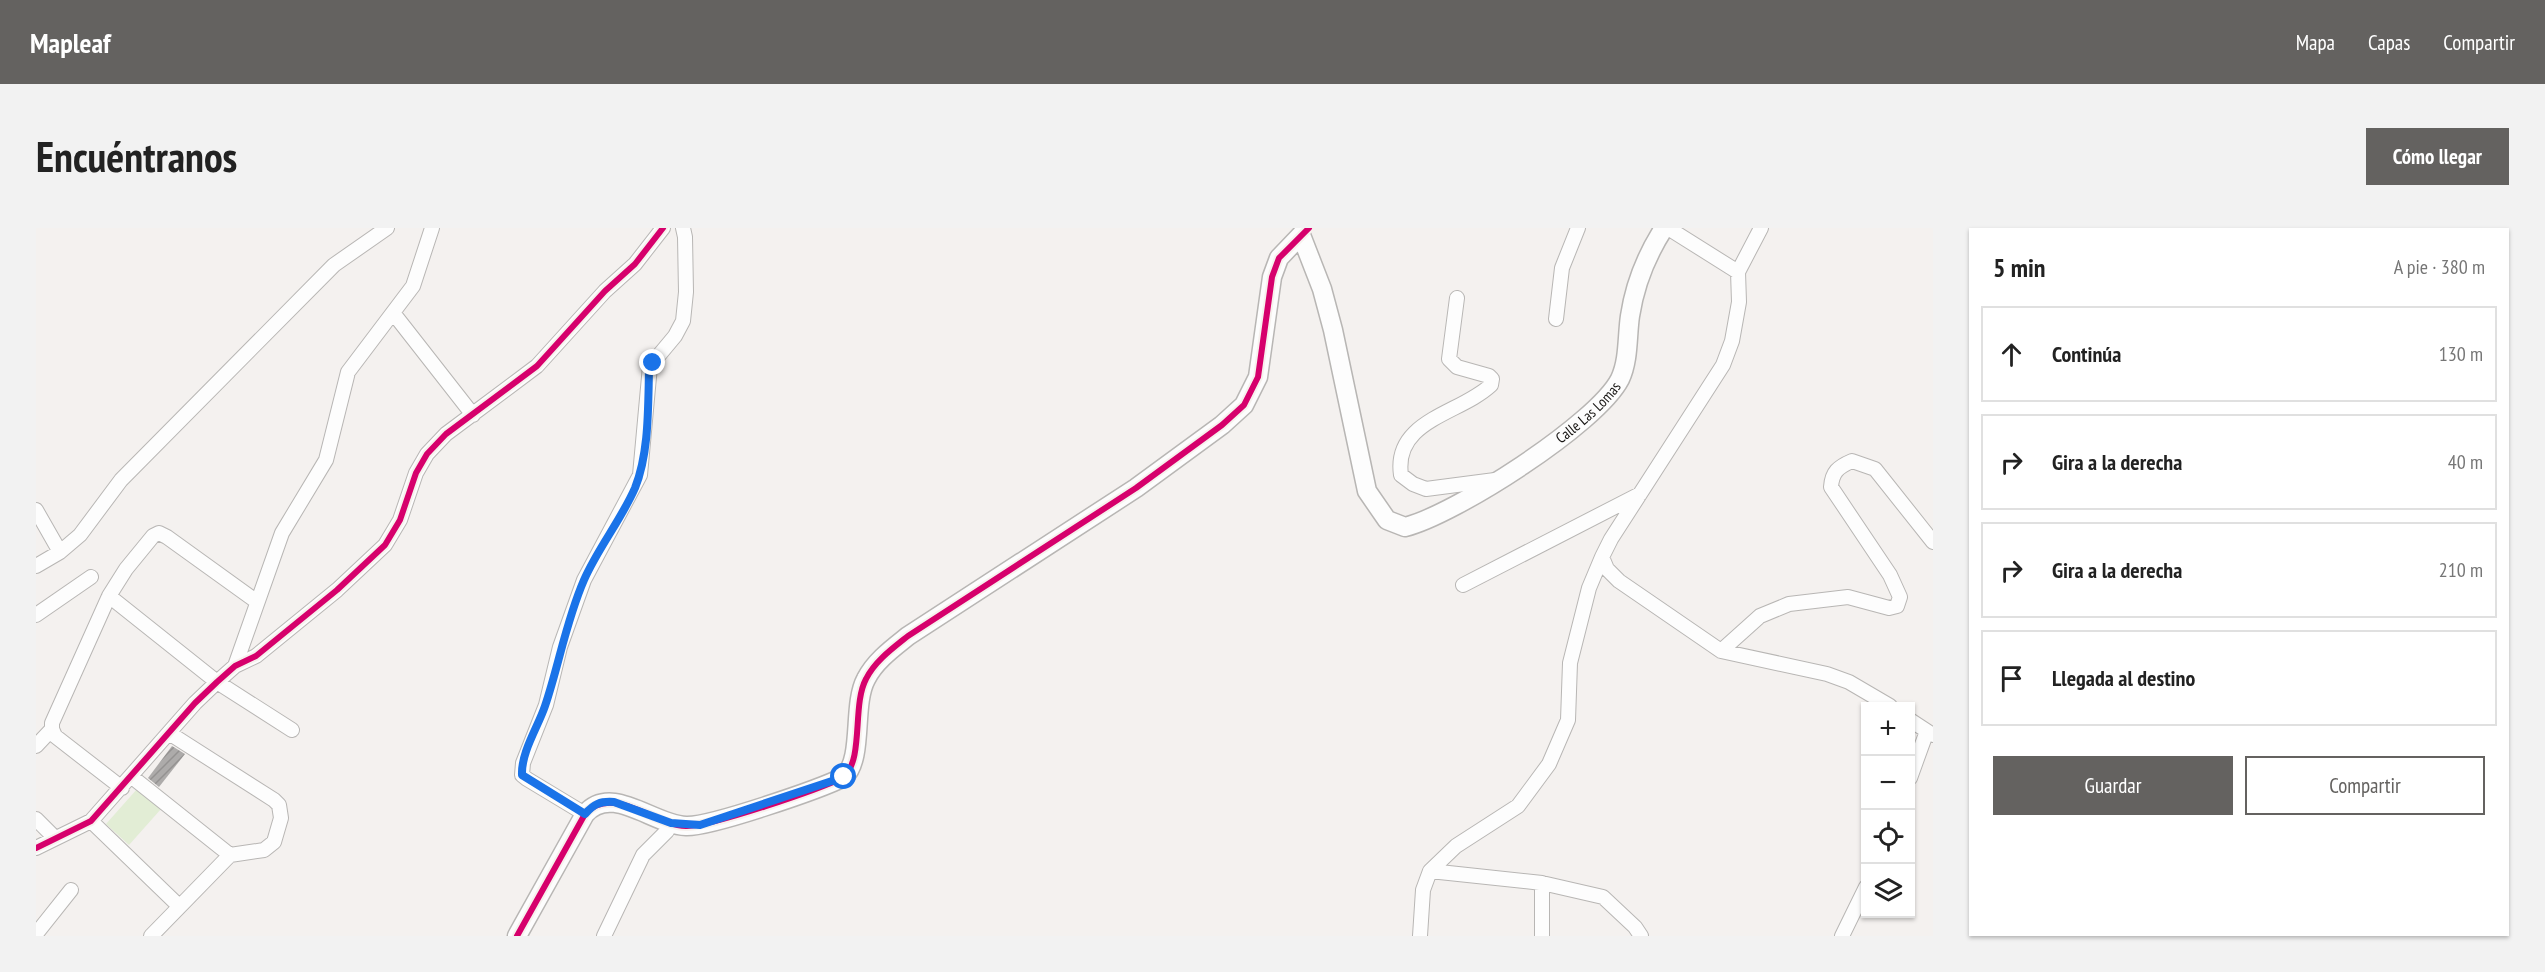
<!DOCTYPE html>
<html lang="es">
<meta charset="utf-8">
<style>
body{margin:0;font-family:"PT Sans Narrow",sans-serif;background:#f2f2f2;color:#222}
.controls{position:absolute;right:18px;bottom:18px;display:grid;overflow:hidden;border-radius:0px;box-shadow:0 2px 4px #0004}
.controls button{width:54px;height:54px;display:grid;place-items:center;padding:0;border:0;border-bottom:2px solid #e0e0e0;background:#fff;color:#222;font:30px sans-serif}
.stop{position:absolute;width:18px;height:18px;margin:-14px;border:4px solid #1a73e8;border-radius:50%;background:#fff}
.stop.end{background:#1a73e8;border-color:#fff;box-shadow:0 2px 6px #0008}
.list{margin:0;padding:0;list-style:none}
h2{display:flex;justify-content:space-between;align-items:center;height:78px;margin:0;padding:0 24px;font-size:26px}
h2 small{font-size:20px;font-weight:400;color:#767676}
.list li{display:grid;grid-template-columns:39px 1fr auto;gap:18px;align-items:center;box-sizing:border-box;height:96px;margin:0 12px 12px;padding:0 12px;border:2px solid #e0e0e0;border-radius:0px}
.list b{display:block;font-size:22px;white-space:nowrap}
.list em{font-size:20px;font-style:normal;color:#767676}
.actions{display:flex;gap:12px;padding:18px 24px}
.actions a{flex:1;padding:14px 0;border:2px solid #646260;border-radius:0px;text-align:center;font-size:21px;color:#646260}
.actions .main{background:#646260;color:#fff}
.icon{flex:none;width:33px;height:33px;fill:none;stroke:currentColor;stroke-width:2;stroke-linecap:round;stroke-linejoin:round}
.map{position:relative;flex:none;width:1897px;height:708px;overflow:hidden;border-radius:0px}
header{display:flex;align-items:center;gap:36px;box-sizing:border-box;height:84px;padding:0 30px;background:#646260;color:#fff}
header strong{font-size:28px}
nav{display:flex;gap:33px;margin-inline-start:auto;font-size:21px}
.intro{display:flex;align-items:center;justify-content:space-between;box-sizing:border-box;height:144px;padding:0 36px}
h1{margin:0;font-size:42px}
.button{padding:15px 27px;border-radius:0px;background:#646260;color:#fff;font-size:21px;font-weight:700}
main{display:flex;gap:36px;padding:0 36px}
aside{flex:1;background:#fff;border-radius:0px;box-shadow:0 2px 4px #0004}
.map>svg:first-child{display:block}
</style>
<header>
<strong>Mapleaf</strong>
<nav><a>Mapa</a><a>Capas</a><a>Compartir</a></nav>
</header>
<div class="intro"><h1>Encuéntranos</h1><a class="button">Cómo llegar</a></div>
<main>
<div class="map">
<svg width="1897" height="708" viewBox="0 0 1897 708">
<defs>
<pattern id="building-hatch" width="6" height="6" patternUnits="userSpaceOnUse" patternTransform="scale(1.5)"><rect width="6" height="6" fill="#adabaa"/><path d="M-1 1l2-2M0 6l6-6M5 7l2-2" fill="none" stroke="#949291"/></pattern>
</defs>
<rect width="100%" height="100%" fill="#f4f1ef"/>
<!-- pitch -->
<path fill="#e2edd5" d="M102 560 125 581 93 617 70 596Z"/>
<!-- building -->
<path fill="url(#building-hatch)" d="M136 518 149 526 123 559 112 550Z"/>
<g fill="none" stroke-linecap="round" stroke-linejoin="round">
<!-- street casing -->
<g stroke="#b8b6b4" stroke-width="16">
<path id="street" d="M1632 0 1702 44
M1725 0 1702 44 1703 74 1696 113 1687 137 1575 311 1566 329 1571 341 1583 353 1685 423 1791 446 1813 454 1854 478
M1421 70 1413 131 1421 139 1453 148 1456 151 1455 157C1424 186 1357 192 1365 247L1377 256 1390 261 1459 252
M358 86 437 187
M1520 91 1526 40 1542 0
M0 282 24 324
M0 338 24 324 44 307 85 252 298 37 351 0
M1427 357 1604 266
M73 368 181 454 256 502
M0 387 55 349
M1685 423 1724 388 1753 376 1812 369 1853 380 1861 378 1864 369 1854 347 1795 259C1796 244 1802 239 1816 233L1839 241 1897 314
M199 438 246 305 290 232 312 144 377 58 396 0
M1874 492 1897 507
M16 501 19 508 86 560
M0 518 16 501V495L73 368 90 341 117 308 123 305 131 309 220 373
M96 549 194 627
M1874 550 1891 503
M549 586 491 551 486 547 487 535 510 477 524 419 548 352 604 247 614 138 639 108 647 93 650 64 649 9 647 0
M0 591 18 609
M55 593 143 678
M0 620 55 593 159 475 181 454 199 438 220 428 301 362 349 317 364 292 380 245 391 226 410 206 501 138 569 63 599 36 627 0
M1394 643 1506 655 1567 669 1599 699 1605 708
M1506 655V708
M0 706 35 662
M115 708 194 627 228 622 238 614 245 590 243 577 238 572 133 505
M568 708 607 627 631 603 635 595
M1384 708 1387 662 1394 643 1420 618 1482 578 1513 536 1532 492 1534 435 1553 360 1566 329
M1806 708 1830 659"/>
</g>
<!-- secondary casing -->
<g stroke="#b8b6b4" stroke-width="21">
<g id="secondary">
<path id="s1" d="M481 708 549 586C576 555 617 597 650 598 674 599 784 561 808 549 828 530 816 477 830 451 839 433 857 420 872 408L1100 260 1186 197 1208 177 1222 149 1236 49 1243 30 1265 7 1286 61 1297 102 1331 263 1351 292 1369 299C1418 287 1561 196 1584 151 1593 132 1591 108 1594 88 1599 55 1610 28 1628 0"/>
</g>
</g>
<!-- street -->
<use href="#street" stroke="#fdfdfd" stroke-width="14"/>
<!-- secondary -->
<use href="#secondary" stroke="#fdfdfd" stroke-width="18"/>
<!-- cycleway casing -->
<g stroke="#f6f1ed" stroke-width="10">
<path id="cycleway" d="M0 620 55 593 159 475 181 454 199 438 220 428 301 362 349 317 364 292 380 245 391 226 410 206 501 138 569 63 599 36 627 0
M481 708 549 586C576 555 617 597 650 598 674 599 784 561 808 549 828 530 816 477 830 451 839 433 857 420 872 408L1100 260 1186 197 1208 177 1222 149 1236 49 1243 30 1273 0"/>
</g>
<!-- cycleway -->
<use href="#cycleway" stroke="#d6006c" stroke-width="6"/>
</g>
<g fill="none" stroke-linecap="round" stroke-linejoin="round">
<!-- route -->
<path stroke="#1a73e8" stroke-width="8" d="M617 135 613 143C612 181 613 225 599 260 585 292 562 320 548 352 530 393 523 437 509 478 502 499 485 524 486 547L549 586C558 576 564 573 578 574L635 595 664 597 808 549"/>
</g>
<g text-anchor="middle" stroke-width="4.5" stroke-linejoin="round" paint-order="stroke">
<!-- street labels -->
<g font-size="15" fill="#171513" stroke="#f6f1ed">
<text dy="5" stroke="none"><textPath href="#s1" startOffset="1706">Calle Las Lomas</textPath></text>
</g>
</g>
</svg>
<div class="controls">
<button>+</button>
<button>−</button>
<button><svg class="icon" aria-label="locate" viewBox="0 0 24 24"><circle cx="12" cy="12" r="6"/><path d="M12 2v4M12 18v4M2 12h4M18 12h4"/></svg></button>
<button><svg class="icon" aria-label="layers" viewBox="0 0 24 24"><path d="M12 4l9 5-9 5-9-5zM3 14l9 5 9-5"/></svg></button>
</div>
<div class="stop" style="left:808px;top:549px"></div>
<div class="stop end" style="left:617px;top:135px"></div>
</div>
<aside>
<h2>5 min<small>A pie · 380 m</small></h2>
<ul class="list">
<li><svg class="icon" aria-label="ahead" viewBox="0 0 24 24"><path d="M12 20V5M6 11l6-6 6 6"/></svg><div><b>Continúa</b></div><em>130 m</em></li>
<li><svg class="icon" aria-label="right" viewBox="0 0 24 24"><path d="M7 20v-9h11M14 6l5 5-5 5"/></svg><div><b>Gira a la derecha</b></div><em>40 m</em></li>
<li><svg class="icon" aria-label="right" viewBox="0 0 24 24"><path d="M7 20v-9h11M14 6l5 5-5 5"/></svg><div><b>Gira a la derecha</b></div><em>210 m</em></li>
<li><svg class="icon" aria-label="arrive" viewBox="0 0 24 24"><path d="M6 21V4h12l-3 4 3 4H6"/></svg><div><b>Llegada al destino</b></div></li>
</ul>
<div class="actions"><a class="main">Guardar</a><a>Compartir</a></div>
</aside>
</main>
